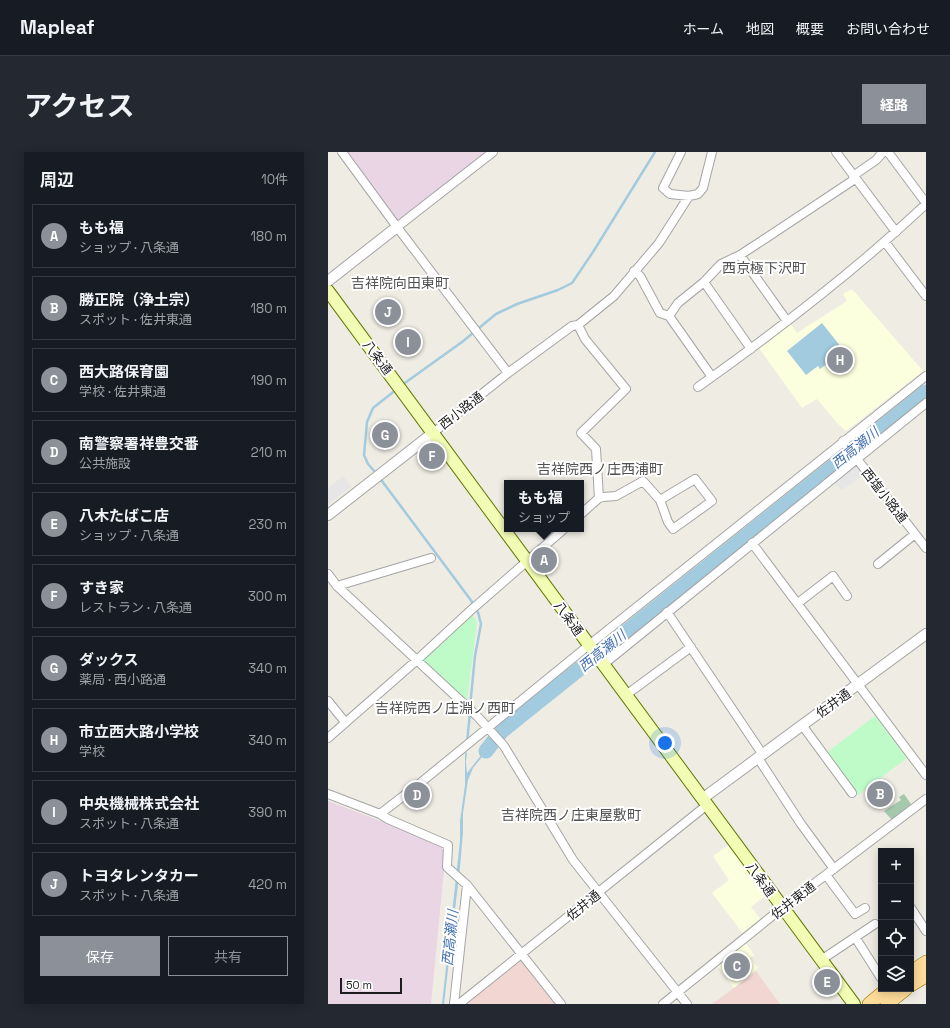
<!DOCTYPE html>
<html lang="ja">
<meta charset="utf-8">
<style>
body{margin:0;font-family:"Space Grotesk","Noto Sans JP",sans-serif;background:#242831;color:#f1f3f6}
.controls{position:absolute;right:12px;bottom:12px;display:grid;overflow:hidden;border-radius:0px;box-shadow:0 2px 10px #0003}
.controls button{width:36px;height:36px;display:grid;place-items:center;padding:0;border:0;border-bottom:1px solid #363941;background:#171b24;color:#f1f3f6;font:20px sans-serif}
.scale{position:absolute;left:12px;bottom:10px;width:62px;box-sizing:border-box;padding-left:4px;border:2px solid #1e1e1e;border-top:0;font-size:11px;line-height:14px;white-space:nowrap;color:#1e1e1e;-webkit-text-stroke:3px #fff;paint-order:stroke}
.you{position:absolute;left:337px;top:591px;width:14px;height:14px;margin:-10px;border:3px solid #fff;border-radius:50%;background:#1a73e8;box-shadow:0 0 0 6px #1a73e833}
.badge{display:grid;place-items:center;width:26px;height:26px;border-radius:50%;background:#8c9099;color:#fff;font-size:13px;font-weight:700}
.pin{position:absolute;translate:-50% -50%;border:2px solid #fff;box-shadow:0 1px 4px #0006}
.popup{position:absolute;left:176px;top:328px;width:80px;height:52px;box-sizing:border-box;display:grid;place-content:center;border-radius:0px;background:#171b24;filter:drop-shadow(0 1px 3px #0005);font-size:13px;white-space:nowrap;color:#9ea1a6}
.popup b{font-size:15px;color:#f1f3f6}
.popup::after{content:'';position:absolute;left:50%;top:100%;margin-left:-8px;border:8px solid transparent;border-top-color:#171b24}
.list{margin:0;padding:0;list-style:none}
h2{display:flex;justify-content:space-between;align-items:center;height:52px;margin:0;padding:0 16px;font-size:17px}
h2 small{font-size:13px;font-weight:400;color:#9ea1a6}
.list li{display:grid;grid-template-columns:26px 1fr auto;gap:12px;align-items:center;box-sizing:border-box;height:64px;margin:0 8px 8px;padding:0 8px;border:1px solid #363941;border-radius:0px}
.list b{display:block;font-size:15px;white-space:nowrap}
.list p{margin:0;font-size:13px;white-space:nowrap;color:#9ea1a6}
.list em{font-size:13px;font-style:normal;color:#9ea1a6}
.actions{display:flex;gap:8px;padding:12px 16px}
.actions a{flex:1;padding:9px 0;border:1px solid #8c9099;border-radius:0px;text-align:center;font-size:14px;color:#8c9099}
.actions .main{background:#8c9099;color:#fff}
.icon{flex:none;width:22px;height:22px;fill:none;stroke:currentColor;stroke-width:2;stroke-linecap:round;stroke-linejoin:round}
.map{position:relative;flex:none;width:598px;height:852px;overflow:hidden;border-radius:0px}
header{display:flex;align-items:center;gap:24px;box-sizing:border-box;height:56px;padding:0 20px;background:#171b24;border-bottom:1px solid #363941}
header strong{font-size:19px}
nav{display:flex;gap:22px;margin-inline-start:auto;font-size:14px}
.intro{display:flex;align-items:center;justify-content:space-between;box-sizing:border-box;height:96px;padding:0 24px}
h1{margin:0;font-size:28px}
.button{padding:10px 18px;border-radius:0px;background:#8c9099;color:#fff;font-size:14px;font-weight:700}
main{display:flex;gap:24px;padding:0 24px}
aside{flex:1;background:#171b24;border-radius:0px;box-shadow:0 2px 10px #0003}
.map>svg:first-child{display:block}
</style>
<header>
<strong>Mapleaf</strong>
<nav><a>ホーム</a><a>地図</a><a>概要</a><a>お問い合わせ</a></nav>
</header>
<div class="intro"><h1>アクセス</h1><a class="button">経路</a></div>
<main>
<aside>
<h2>周辺<small>10件</small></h2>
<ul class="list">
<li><span class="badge">A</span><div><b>もも福</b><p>ショップ · 八条通</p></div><em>180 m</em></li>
<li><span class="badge">B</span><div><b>勝正院（浄土宗）</b><p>スポット · 佐井東通</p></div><em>180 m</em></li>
<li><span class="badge">C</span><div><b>西大路保育園</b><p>学校 · 佐井東通</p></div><em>190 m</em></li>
<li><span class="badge">D</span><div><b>南警察署祥豊交番</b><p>公共施設</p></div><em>210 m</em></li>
<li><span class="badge">E</span><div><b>八木たばこ店</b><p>ショップ · 八条通</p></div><em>230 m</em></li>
<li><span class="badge">F</span><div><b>すき家</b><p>レストラン · 八条通</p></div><em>300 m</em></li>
<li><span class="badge">G</span><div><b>ダックス</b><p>薬局 · 西小路通</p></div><em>340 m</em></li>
<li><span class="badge">H</span><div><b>市立西大路小学校</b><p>学校</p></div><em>340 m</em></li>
<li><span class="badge">I</span><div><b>中央機械株式会社</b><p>スポット · 八条通</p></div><em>390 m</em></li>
<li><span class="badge">J</span><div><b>トヨタレンタカー</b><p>スポット · 八条通</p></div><em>420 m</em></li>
</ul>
<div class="actions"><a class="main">保存</a><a>共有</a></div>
</aside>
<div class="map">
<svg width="598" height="852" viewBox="0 0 598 852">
<rect width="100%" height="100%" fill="#efece3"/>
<!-- commercial -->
<path fill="#f1d6d2" d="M191 809 196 810 229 852H136Z
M428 819 452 852H384L414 830Z"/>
<!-- industrial -->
<path fill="#e9d5e3" d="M18 0H158L70 69Z
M0 649 110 691 116 699 117 707 103 852H0Z"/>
<!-- education -->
<path fill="#fcffdd" d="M524 137 595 219 518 279 509 271 489 247 474 256 431 196 462 171 469 181 519 149 515 142Z
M401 693 437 744 423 755 434 769 416 783 384 741 401 728 385 704Z
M417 790 426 803 422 806 430 816 406 836 389 813Z"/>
<!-- cemetery -->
<path fill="#a4c9ad" d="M576 642 583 652 564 668 556 659 573 648 571 645Z"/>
<!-- park -->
<path fill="#befbc9" d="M144 463 149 469 139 550 95 510V505Z
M547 564 579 606 530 643 500 603 502 598Z"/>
<!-- parking -->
<path fill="#e6e6e6" d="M526 309 536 323 514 338 502 328Z
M15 324 23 335 0 352V336Z"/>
<!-- water -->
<path fill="#a2cbdf" d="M494 171 513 195 502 204 504 208 492 217 490 214 478 223 459 199Z
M166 587 167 589 145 616 140 628 135 661V680L132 715 116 852H114L132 689V669L137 633V601L139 600 138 610 139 621Z"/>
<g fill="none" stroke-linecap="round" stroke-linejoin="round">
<!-- stream -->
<path stroke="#a2cbdf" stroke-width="2.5" d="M74 233 134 190 168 162 189 152 230 138 244 131 265 100 327 0
M48 321 40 312 36 303 39 270 45 256 69 237
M51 325 142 447 150 460 153 472 147 504 142 555
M139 591 142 560"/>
<!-- river -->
<path stroke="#a2cbdf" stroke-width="15" d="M158 599 173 580 184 571 598 240"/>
<!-- minor casing -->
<g stroke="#a5a5a5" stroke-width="10">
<path id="minor" d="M14 0 69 75 180 221
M353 0 335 36 342 42 361 44 370 42 375 36 384 0
M508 0 568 80
M560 0 598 51
M525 24 548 8 555 0
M69 75 165 0
M557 90 598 144
M412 103 459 169
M306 119 312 124 332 161 341 164 384 225
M376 130 423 197
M341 164 350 151 376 130 393 112 412 103 429 92 527 27
M250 173 257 187 298 237 253 281 268 297 271 346 253 362
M370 235C450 178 527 119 598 52
M105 281 180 221 244 174 250 173 286 144 331 91 361 44
M515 289 598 396
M271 346 275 345 288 344 315 329 332 348 340 370 345 377 384 349 367 327 332 348
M424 391 598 623
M550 412 587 382
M0 422 9 434 149 564 176 594 245 708 359 852
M9 434 103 406
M470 451 505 424 519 444
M339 460 435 603
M276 512 598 251
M298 543 363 495
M0 549 17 570
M474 573 524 641
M0 586 89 508 142 459 236 377
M430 606 473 672 506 717
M0 642 52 662 60 667 120 693 119 715 139 733 233 852
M52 662 91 632 261 493 598 224
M498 723 527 762 537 756
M583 756 598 779
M527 785 553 826
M493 808 547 772
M126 852 139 733
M131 852 379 653
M335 852 454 756 598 647"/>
</g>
<!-- tertiary casing -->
<g stroke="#a5a5a5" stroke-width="12">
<path id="tertiary" d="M0 129 69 75
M0 363 105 281
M374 647 598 482"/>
</g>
<!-- secondary casing -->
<g stroke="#617901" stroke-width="14">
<path id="secondary" d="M0 139 526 852"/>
</g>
<!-- primary casing -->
<g stroke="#987300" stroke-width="14">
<path id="primary" d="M583 820 598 810
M583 833 598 824
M541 852 559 837
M559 852 578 837"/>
</g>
<!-- minor -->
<use href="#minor" stroke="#fff" stroke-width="8"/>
<!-- tertiary -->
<use href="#tertiary" stroke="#fff" stroke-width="10"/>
<!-- secondary -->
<use href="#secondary" stroke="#f2fcb5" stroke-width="12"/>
<!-- primary -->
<use href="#primary" stroke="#ffdc99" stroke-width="13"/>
</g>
<g text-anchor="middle" stroke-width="4" stroke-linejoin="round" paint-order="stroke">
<!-- street labels -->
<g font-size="13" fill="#1e1e1e" stroke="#fff">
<text transform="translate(50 205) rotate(53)" y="5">八条通</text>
<text transform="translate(133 258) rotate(-38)" y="5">西小路通</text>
<text transform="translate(557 343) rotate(52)" y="5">西塩小路通</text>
<text transform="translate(241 466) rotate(54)" y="5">八条通</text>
<text transform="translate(505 551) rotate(-36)" y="5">佐井通</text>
<text transform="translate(433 727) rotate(54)" y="5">八条通</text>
<text transform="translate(465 748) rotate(-38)" y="5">佐井東通</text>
<text transform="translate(255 753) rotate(-39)" y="5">佐井通</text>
</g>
<!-- neighbourhood labels -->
<g font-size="14" fill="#515151" stroke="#fff">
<text x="436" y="121">西京極下沢町</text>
<text x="72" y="136">吉祥院向田東町</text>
<text x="272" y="322">吉祥院西ノ庄西浦町</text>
<text x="117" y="561">吉祥院西ノ庄淵ノ西町</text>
<text x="243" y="668">吉祥院西ノ庄東屋敷町</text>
</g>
<!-- water labels -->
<g font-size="14" font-style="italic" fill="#4772b1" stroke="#fff">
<text transform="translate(527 296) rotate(-39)" y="5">西高瀬川</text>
<text transform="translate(274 499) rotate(-39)" y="5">西高瀬川</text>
<text transform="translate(122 786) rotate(-84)" y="5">西高瀬川</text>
</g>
</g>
</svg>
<div class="controls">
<button>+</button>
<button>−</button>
<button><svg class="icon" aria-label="locate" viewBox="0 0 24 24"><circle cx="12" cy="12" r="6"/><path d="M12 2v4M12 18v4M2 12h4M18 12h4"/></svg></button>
<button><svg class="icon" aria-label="layers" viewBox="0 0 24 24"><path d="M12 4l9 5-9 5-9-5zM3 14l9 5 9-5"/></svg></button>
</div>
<div class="scale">50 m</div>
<div class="you"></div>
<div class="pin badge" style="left:216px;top:408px">A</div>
<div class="popup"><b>もも福</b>ショップ</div>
<div class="pin badge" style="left:552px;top:642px">B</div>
<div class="pin badge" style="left:409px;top:814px">C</div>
<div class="pin badge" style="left:89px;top:643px">D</div>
<div class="pin badge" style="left:499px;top:830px">E</div>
<div class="pin badge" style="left:104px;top:304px">F</div>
<div class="pin badge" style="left:57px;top:283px">G</div>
<div class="pin badge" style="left:512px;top:208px">H</div>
<div class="pin badge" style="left:80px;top:190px">I</div>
<div class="pin badge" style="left:60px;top:160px">J</div>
</div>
</main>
